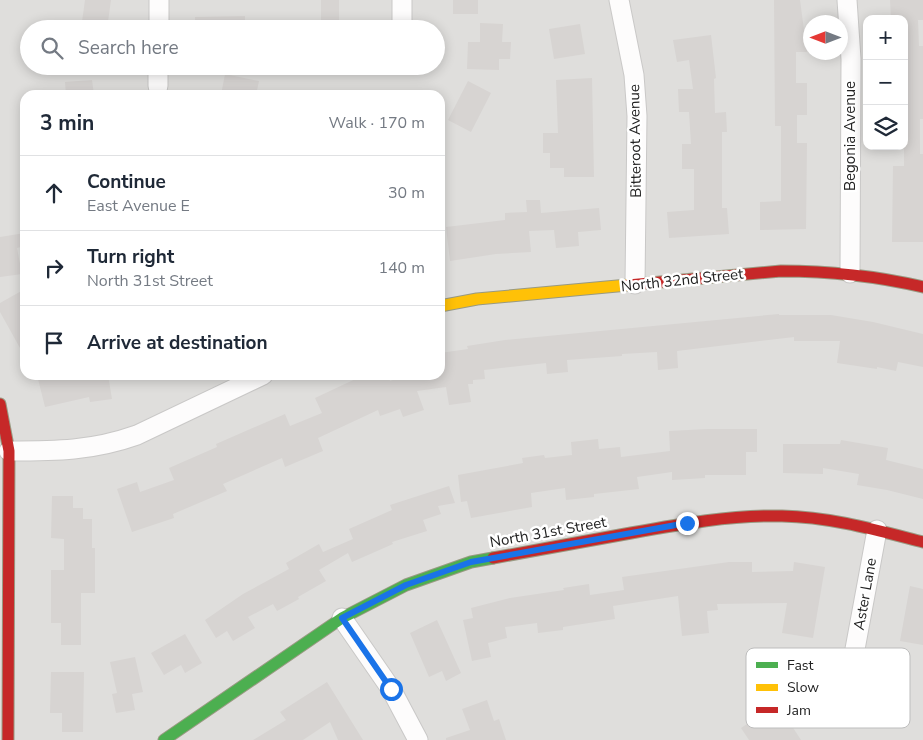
<!DOCTYPE html>
<meta charset="utf-8">
<style>
body{margin:0;font-family:"Nunito Sans",sans-serif;background:#f6f6f7;color:#1f2937}
.controls{position:absolute;right:15px;top:15px;display:grid;overflow:hidden;border-radius:10px;box-shadow:0 2px 12px #0003}
.controls button{width:45px;height:45px;display:grid;place-items:center;padding:0;border:0;border-bottom:1px solid #e0e1e3;background:#fff;color:#1f2937;font:25px sans-serif}
.compass{position:absolute;left:803px;top:15px;width:45px;height:45px;border-radius:50%;background:#fff;box-shadow:0 2px 12px #0003;rotate:270deg}
.stop{position:absolute;width:15px;height:15px;margin:-11px;border:4px solid #1a73e8;border-radius:50%;background:#fff}
.stop.end{background:#1a73e8;border-color:#fff;box-shadow:0 1px 5px #0008}
.list{margin:0;padding:0;list-style:none}
h2{display:flex;justify-content:space-between;align-items:center;height:65px;margin:0;padding:0 20px;font-size:21px}
h2 small{font-size:16px;font-weight:400;color:#747a83}
.list li{display:grid;grid-template-columns:32px 1fr auto;gap:15px;align-items:center;box-sizing:border-box;height:75px;padding:0 20px;border-top:1px solid #e0e1e3}
.list b{display:block;font-size:19px;white-space:nowrap}
.list p{margin:0;font-size:16px;white-space:nowrap;color:#747a83}
.list em{font-size:16px;font-style:normal;color:#747a83}
.icon{flex:none;width:28px;height:28px;fill:none;stroke:currentColor;stroke-width:2;stroke-linecap:round;stroke-linejoin:round}
.map{position:relative;flex:none;width:923px;height:740px;overflow:hidden}
.search{position:absolute;background:#fff;box-shadow:0 2px 12px #0003;left:20px;top:20px;width:425px;height:55px;display:flex;align-items:center;gap:12px;box-sizing:border-box;padding:0 18px;border-radius:28px;color:#747a83;font-size:19px}
.panel{position:absolute;background:#fff;box-shadow:0 2px 12px #0003;left:20px;top:90px;width:425px;height:290px;border-radius:15px}
.map>svg:first-child{display:block}
</style>
<div class="map">
<svg width="923" height="740" viewBox="0 0 923 740">
<rect width="100%" height="100%" fill="#f0eeeb"/>
<!-- residential -->
<path fill="#dfdedc" fill-rule="evenodd" d="M0 0H923V740H0ZM867 19H904V146H867ZM810 22H840V52H810ZM29 29H436V66H29ZM25 95H440V375H25Z"/>
<!-- building -->
<path fill="#d7d4d2" d="M85 0H111L107 29H81Z
M321 0H339V29H321Z
M453 0H478V14H453Z
M774 0H800L804 30H807V52H796V83H807V115H797V143H807L806 229 760 230V202L781 201V126H775Z
M890 0H923V20H918L919 46H923V119H920V154H923V242H892L893 166H904V19H891Z
M245 16V29H195V17Z
M480 23 503 24 502 42H511L510 59H499V70L467 69 468 42H480Z
M580 24 585 54 554 59 549 29Z
M711 35 716 78 714 79 715 113 726 112 727 132H722V208H727L729 234 669 238 667 212 694 210V169H682V144H691L689 112H679L678 89H693L689 60 677 62 673 40Z
M225 74 259 81 256 95H221Z
M592 78 594 177H564V168H550V153H543V133H558L556 80Z
M92 80 94 95H66L65 82Z
M468 81 491 93 471 132 448 120Z
M526 200H540L541 213 599 208 601 230 578 232 579 246 556 248 554 230 529 231 531 252 496 254 450 261 446 227 505 220V213L527 212Z
M25 233V246L17 248 22 274 0 277V237Z
M25 289V357L0 312V303Z
M779 314V315H831L873 322 923 334V367L898 362 896 371 877 367V369L837 363 840 341H794V337L677 351 678 368 658 370 657 352 622 354V356L567 360 568 372 547 374 546 363 484 370 485 379 473 380V384H468L471 402 449 405 446 387 417 391 424 410 403 417 400 409 380 416 378 410 318 438 323 451 285 467 282 458 223 484 227 491 173 514 174 518 132 532 117 489 137 482 140 492 174 480 169 468 217 447 216 444 285 414 290 426 322 413 315 398 364 375H388L390 381 407 375H440V353L468 349 467 346 505 340Z
M37 375H108L112 399 90 402 89 397 45 407Z
M707 429H757V452H746V475H705V478L672 480V472L637 477 639 489 594 494V497L566 500 565 488 531 493 532 507 471 518 467 501 461 502 458 475 523 463 522 458 544 455 545 458 572 455 571 442 598 439 599 449 620 447 621 457 670 451 669 431Z
M841 440 888 448 886 460 923 469V499L887 490 857 485 859 474 823 468V474L783 473V444H840Z
M449 486 455 503 438 506 441 514 423 520 427 531 392 542 393 544 352 562 348 553 319 570 326 581 298 597 299 599 277 611 273 604 248 617 255 628 233 641 227 631 216 638 205 620 243 594 289 569 286 563 319 544 323 552 353 539 349 529 392 510 390 505Z
M52 496H73V508H83V519H92V548H95V593H81V645H61V623H51V570H64V539L51 538Z
M729 562H752V572L793 571 794 562 825 567 813 638 782 633 787 603 717 604 718 610 707 611 709 633 682 636 678 596 613 606 615 619 563 627V630L538 633 537 623 505 627 507 638 488 643 491 657 472 661 463 620 473 618 471 608 510 598 564 590 563 588 589 584 590 595 624 590 622 577Z
M910 586 923 589V645L900 641Z
M437 620 461 673 446 681 442 671 429 677 410 633Z
M185 634 202 663 185 673 181 665 164 675 151 653Z
M135 657 143 692 132 694 135 710 116 713 112 694 117 693 110 662Z
M51 672H84L83 732H62V713H50Z
M327 682 363 740H338L330 722 303 740H253L286 720 280 712Z
M487 700 494 721 499 719 506 740H446V738L470 730 462 709Z
M769 709 778 723V727L788 720 801 740H749L741 728Z"/>
<g fill="none" stroke-linecap="round" stroke-linejoin="round">
<!-- street casing -->
<g stroke="#c9c8c7" stroke-width="21">
<path id="street" d="M619 0 634 75 637 116 635 284
M847 0 851 59 850 273
M159 29V0
M402 29V0
M158 86V66
M9 451C56 451 92 451 137 435L263 375
M342 618 391 689 418 740
M848 687 877 530"/>
</g>
<!-- fast casing -->
<g stroke="#999a82" stroke-width="13">
<path id="fast" d="M164 740 342 618 406 585 471 562 493 558"/>
</g>
<!-- slow casing -->
<g stroke="#999a82" stroke-width="13">
<path id="slow" d="M440 306 477 299 628 285"/>
</g>
<!-- jam casing -->
<g stroke="#999a82" stroke-width="13">
<path id="jam" d="M628 285 781 271C829 271 876 276 923 287
M0 404 9 451 8 740
M493 558C539 550 585 541 631 533 681 524 731 515 782 516 831 517 876 530 923 542"/>
</g>
<!-- street -->
<use href="#street" stroke="#fdfcfc" stroke-width="19"/>
<!-- fast -->
<use href="#fast" stroke="#4caf50" stroke-width="11"/>
<!-- slow -->
<use href="#slow" stroke="#ffc107" stroke-width="11"/>
<!-- jam -->
<use href="#jam" stroke="#c62828" stroke-width="11"/>
</g>
<g fill="none" stroke-linecap="round" stroke-linejoin="round">
<!-- route -->
<path stroke="#1a73e8" stroke-width="6" d="M391 689 342 618 406 585 471 562 687 523"/>
</g>
<g text-anchor="middle" stroke-width="5" stroke-linejoin="round" paint-order="stroke">
<!-- street labels -->
<g font-size="15" fill="#222" stroke="#fff">
<text transform="translate(850 136) rotate(-90)" y="5">Begonia Avenue</text>
<text transform="translate(635 141) rotate(-91)" y="5">Bitteroot Avenue</text>
<text transform="translate(682 280) rotate(-6)" y="5">North 32nd Street</text>
<text transform="translate(548 532) rotate(-10)" y="5">North 31st Street</text>
<text transform="translate(865 594) rotate(-80)" y="5">Aster Lane</text>
</g>
</g>
<!-- legend -->
<rect x="746" y="648" width="164" height="80" rx="8" fill="#fff" stroke="#bdbdbd" stroke-width="1"/>
<rect x="756" y="662" width="22" height="6" fill="#4caf50"/>
<rect x="756" y="684" width="22" height="7" fill="#ffc107"/>
<rect x="756" y="707" width="22" height="6" fill="#c62828"/>
<g font-size="14" fill="#222">
<text x="787" y="670">Fast</text>
<text x="787" y="692">Slow</text>
<text x="787" y="715">Jam</text>
</g>
</svg>
<div class="controls">
<button>+</button>
<button>−</button>
<button><svg class="icon" aria-label="layers" viewBox="0 0 24 24"><path d="M12 4l9 5-9 5-9-5zM3 14l9 5 9-5"/></svg></button>
</div>
<svg class="compass" viewBox="-18 -18 36 36"><path d="M0-13l5 13h-10z" fill="#e53935"/><path d="M0 13l5-13h-10z" fill="#747a83"/></svg>
<div class="stop" style="left:391px;top:689px"></div>
<div class="stop end" style="left:687px;top:523px"></div>
<div class="search"><svg class="icon" aria-label="search" viewBox="0 0 24 24"><circle cx="10" cy="10" r="6"/><path d="M15 15l6 6"/></svg>Search here</div>
<section class="panel">
<h2>3 min<small>Walk · 170 m</small></h2>
<ul class="list">
<li><svg class="icon" aria-label="ahead" viewBox="0 0 24 24"><path d="M12 20V5M6 11l6-6 6 6"/></svg><div><b>Continue</b><p>East Avenue E</p></div><em>30 m</em></li>
<li><svg class="icon" aria-label="right" viewBox="0 0 24 24"><path d="M7 20v-9h11M14 6l5 5-5 5"/></svg><div><b>Turn right</b><p>North 31st Street</p></div><em>140 m</em></li>
<li><svg class="icon" aria-label="arrive" viewBox="0 0 24 24"><path d="M6 21V4h12l-3 4 3 4H6"/></svg><div><b>Arrive at destination</b></div></li>
</ul>
</section>
</div>
